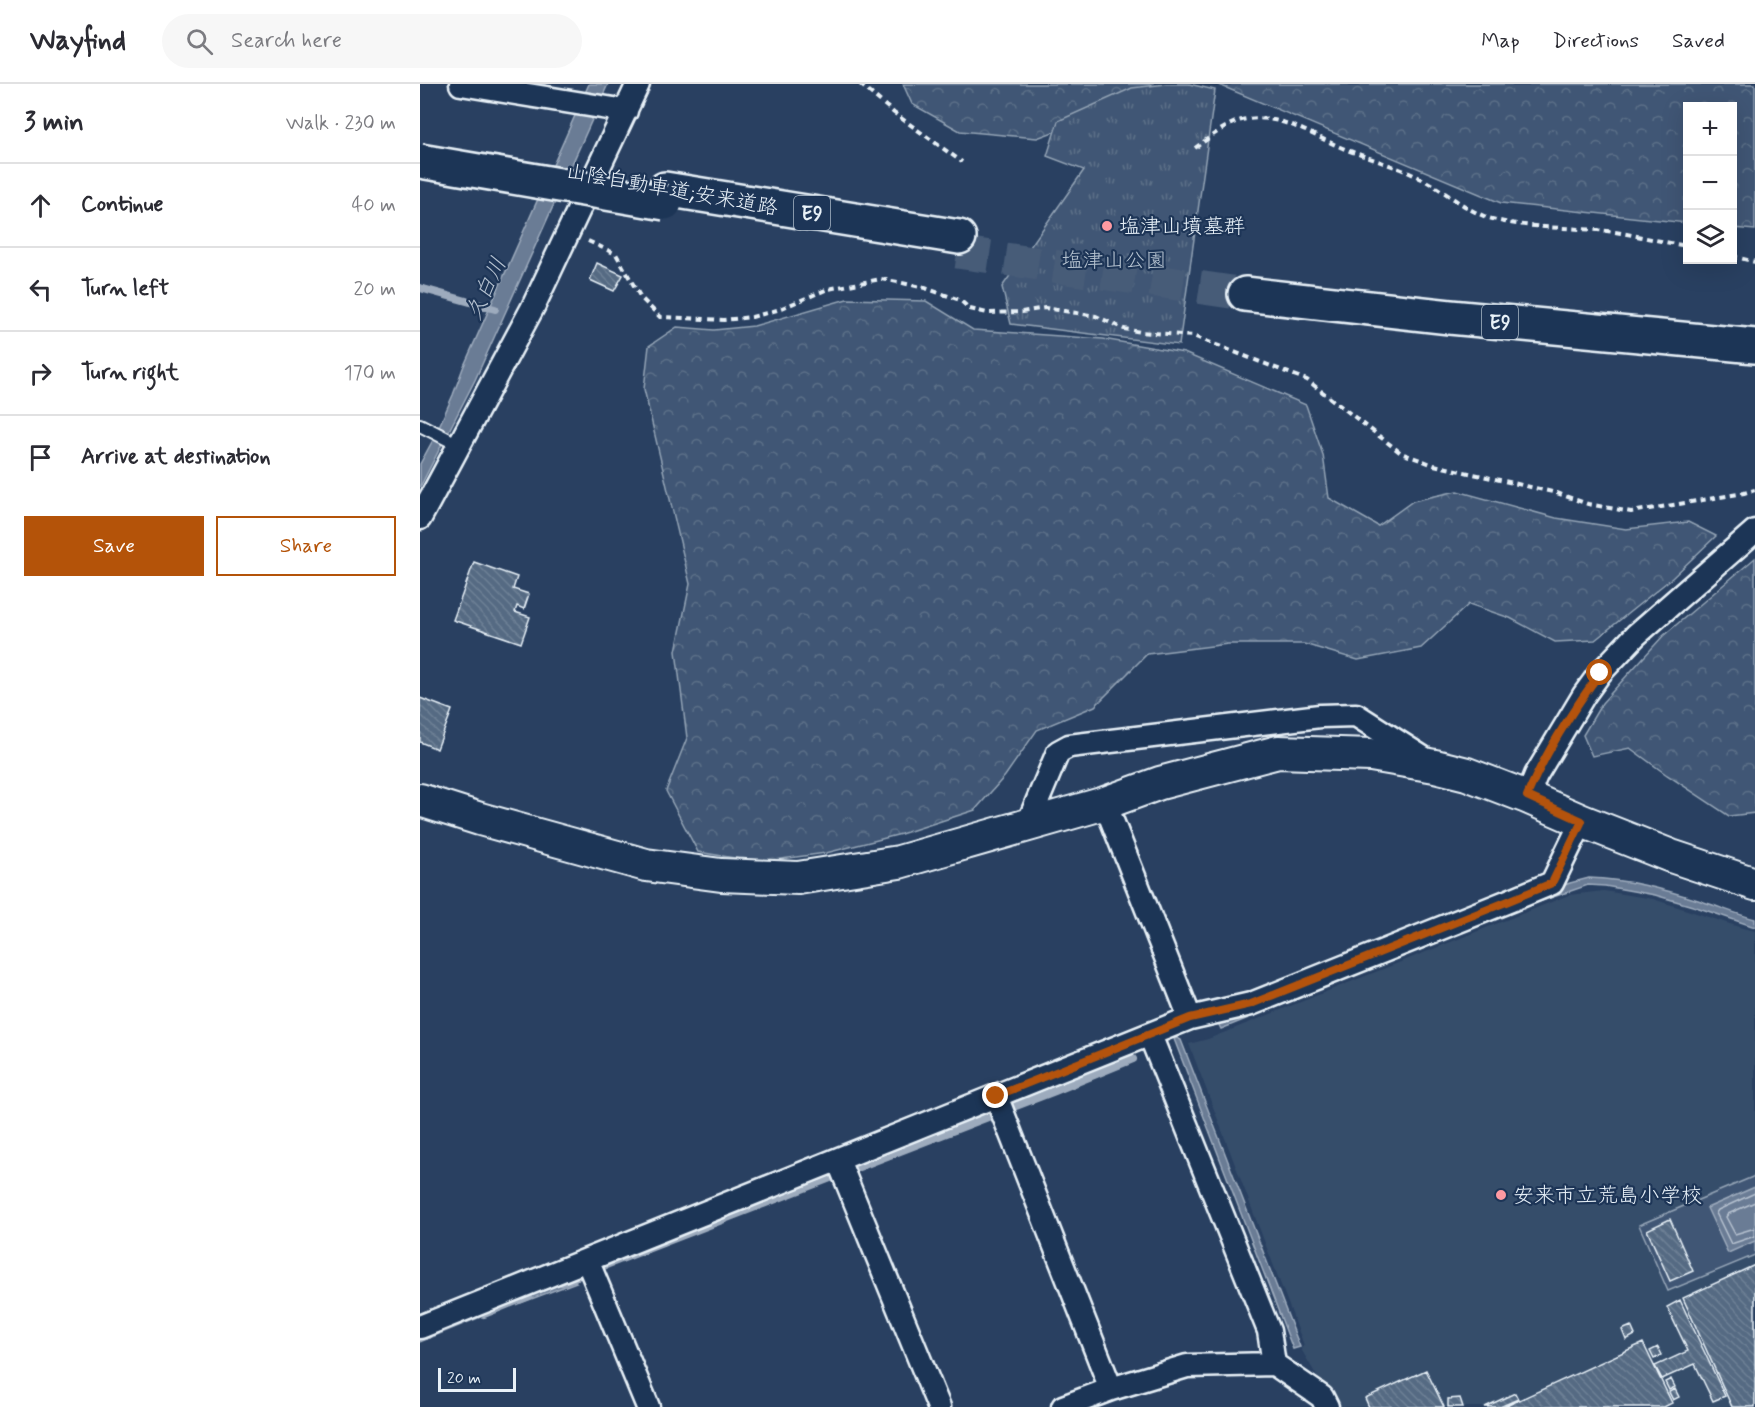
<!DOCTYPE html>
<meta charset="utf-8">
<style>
body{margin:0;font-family:Mynerve,"Klee One",sans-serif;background:#f7f7f7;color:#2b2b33}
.controls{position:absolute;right:18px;top:18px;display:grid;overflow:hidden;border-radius:0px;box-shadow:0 6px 24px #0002}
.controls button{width:54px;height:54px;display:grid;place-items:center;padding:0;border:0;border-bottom:2px solid #e1e1e2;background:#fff;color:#2b2b33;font:30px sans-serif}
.scale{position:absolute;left:18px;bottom:15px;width:78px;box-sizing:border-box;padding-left:6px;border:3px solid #e8f1f8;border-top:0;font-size:16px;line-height:21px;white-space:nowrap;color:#e8f1f8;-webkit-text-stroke:4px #1d3557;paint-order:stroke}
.stop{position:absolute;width:18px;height:18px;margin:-14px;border:4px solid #b45309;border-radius:50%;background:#fff}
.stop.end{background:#b45309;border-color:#fff;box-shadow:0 2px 6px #0008}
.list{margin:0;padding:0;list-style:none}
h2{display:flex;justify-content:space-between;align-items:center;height:78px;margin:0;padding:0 24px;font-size:26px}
h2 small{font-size:20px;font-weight:400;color:#7c7c81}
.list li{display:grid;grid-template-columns:39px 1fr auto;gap:18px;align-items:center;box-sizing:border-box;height:84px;padding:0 24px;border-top:2px solid #e1e1e2}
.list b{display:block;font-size:22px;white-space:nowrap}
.list em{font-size:20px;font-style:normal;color:#7c7c81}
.actions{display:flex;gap:12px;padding:18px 24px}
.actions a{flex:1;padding:14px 0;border:2px solid #b45309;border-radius:0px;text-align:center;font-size:21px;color:#b45309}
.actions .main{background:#b45309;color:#fff}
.icon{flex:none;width:33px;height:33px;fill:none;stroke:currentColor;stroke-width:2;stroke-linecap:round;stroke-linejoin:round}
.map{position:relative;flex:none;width:1335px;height:1323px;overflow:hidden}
header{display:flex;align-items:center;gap:36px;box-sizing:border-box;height:84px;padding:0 30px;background:#fff;border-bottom:2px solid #e1e1e2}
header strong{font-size:28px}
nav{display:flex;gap:33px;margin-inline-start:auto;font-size:21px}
.search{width:420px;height:54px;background:#f7f7f7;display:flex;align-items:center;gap:15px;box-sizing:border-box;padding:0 21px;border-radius:33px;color:#7c7c81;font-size:22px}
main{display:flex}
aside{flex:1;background:#fff}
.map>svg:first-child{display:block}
</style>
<header>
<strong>Wayfind</strong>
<div class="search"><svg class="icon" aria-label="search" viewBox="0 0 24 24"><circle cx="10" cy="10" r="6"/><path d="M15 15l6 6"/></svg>Search here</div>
<nav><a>Map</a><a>Directions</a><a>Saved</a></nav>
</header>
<main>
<aside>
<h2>3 min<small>Walk · 230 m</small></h2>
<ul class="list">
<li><svg class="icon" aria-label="ahead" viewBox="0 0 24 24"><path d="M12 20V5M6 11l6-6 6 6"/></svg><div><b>Continue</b></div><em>40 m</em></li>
<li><svg class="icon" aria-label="left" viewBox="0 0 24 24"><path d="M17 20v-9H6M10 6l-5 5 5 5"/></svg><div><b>Turn left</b></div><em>20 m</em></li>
<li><svg class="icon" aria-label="right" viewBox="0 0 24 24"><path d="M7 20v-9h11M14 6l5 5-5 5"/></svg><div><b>Turn right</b></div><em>170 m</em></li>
<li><svg class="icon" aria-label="arrive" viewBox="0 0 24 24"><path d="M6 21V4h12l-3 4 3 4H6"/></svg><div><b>Arrive at destination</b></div></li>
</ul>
<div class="actions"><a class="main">Save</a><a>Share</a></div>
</aside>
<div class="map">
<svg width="1335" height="1323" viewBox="0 0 1335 1323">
<defs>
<pattern id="forest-crowns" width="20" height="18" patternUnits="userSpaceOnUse" patternTransform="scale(1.5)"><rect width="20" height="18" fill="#415774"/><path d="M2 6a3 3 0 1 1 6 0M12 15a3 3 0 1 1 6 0" fill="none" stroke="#5c7089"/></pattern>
<pattern id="park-tufts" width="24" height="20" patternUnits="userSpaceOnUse" patternTransform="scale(1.5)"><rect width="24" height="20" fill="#415774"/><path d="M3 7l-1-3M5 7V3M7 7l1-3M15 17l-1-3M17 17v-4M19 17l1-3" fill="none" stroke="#5c7089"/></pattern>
<pattern id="building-back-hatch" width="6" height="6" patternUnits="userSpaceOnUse" patternTransform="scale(1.5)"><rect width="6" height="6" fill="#556a83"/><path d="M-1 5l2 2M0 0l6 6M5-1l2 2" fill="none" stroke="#6d8095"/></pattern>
</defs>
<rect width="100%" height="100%" fill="#294061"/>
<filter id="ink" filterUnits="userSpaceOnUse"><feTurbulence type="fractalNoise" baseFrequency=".0167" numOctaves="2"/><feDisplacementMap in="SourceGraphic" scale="12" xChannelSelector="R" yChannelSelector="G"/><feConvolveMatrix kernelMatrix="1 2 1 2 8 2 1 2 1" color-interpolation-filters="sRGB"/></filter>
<g filter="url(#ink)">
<!-- built -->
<path fill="#364d6b" d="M1184 807 1233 815 1322 844 1335 847V1323H915L881 1265 884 1261 769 960 788 955 1149 811Z"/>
<!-- grass -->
<path fill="#415774" stroke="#94a4b6" stroke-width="1.5" d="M1335 1092V1171L1248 1207 1219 1141Z"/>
<!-- forest -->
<path fill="url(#forest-crowns)" stroke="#94a4b6" stroke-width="1.5" d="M483 0H732L701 23 617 54 540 47 492 20Z
M797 0H1335V146L1313 144 1312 22H1268L1267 139 1081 119Z
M427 215 506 217 553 246 683 255 764 269 886 321 903 371 909 414 958 442 993 417 1037 407 1136 434 1206 445 1268 438 1296 452 1252 494 1175 556 1135 558 1090 534 1049 520 1001 564 938 576 884 560H808L727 570 675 622 617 646 585 692 555 726 481 750 406 769 339 778 278 768 246 707 267 654 256 567 270 500 224 305 229 262 257 243 294 246 334 242Z
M1335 474V729L1309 732 1247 691 1210 664 1172 672 1163 651 1182 619 1243 552Z"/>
<!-- park -->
<path fill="url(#park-tufts)" stroke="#94a4b6" stroke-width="1.5" d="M746 0H769L795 6 759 261 591 240 582 203 664 86 627 72 638 37 712 4Z"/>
<!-- water -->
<path fill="#6b7c95" stroke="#9dabbd" stroke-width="1.5" d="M169 0H188L55 296 0 403V380L13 356 33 311 43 284Z
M1169 794C1206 795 1243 805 1278 816 1297 822 1316 830 1335 835V843L1276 823 1235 811 1185 802 1168 801 1110 821 801 945 798 939 1108 815 1150 799Z
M757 954 761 956 880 1263 873 1265 754 955Z
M1335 1103V1157L1308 1169 1287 1124Z
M147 1193 156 1198 101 1219V1212Z
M71 1224 75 1227 0 1258V1252Z"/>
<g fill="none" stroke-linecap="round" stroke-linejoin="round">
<!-- shore -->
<path stroke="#b6c2d0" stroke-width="1.5" d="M1335 1109 1298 1126 1296 1129 1311 1160 1335 1152
M1335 1118 1308 1130 1306 1133 1315 1150 1335 1144"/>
<!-- stream -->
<path stroke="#9dabbd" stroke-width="8" d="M0 204 75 225
M142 1198 635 1007 713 975
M64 1230 109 1212"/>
</g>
<!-- building -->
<path fill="url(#building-back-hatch)" stroke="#e8f1f8" stroke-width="1.5" d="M177 179 203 191 194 207 170 196Z
M54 478 97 493 93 505 109 510 104 525 97 522 95 528 110 533 101 559 33 536Z
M0 614 32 626 17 665 0 658Z
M1250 1135 1273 1187 1250 1197 1227 1146Z
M1335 1181V1323H1312L1263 1214Z
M1260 1216 1305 1312 1293 1317 1275 1280 1242 1295 1235 1282 1268 1267 1247 1223Z
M1211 1242 1215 1251 1206 1256 1202 1246Z
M1223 1259 1252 1319 1244 1323H1084Z
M1238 1263 1242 1271 1234 1275 1230 1267Z
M1006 1286 1024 1323H949L945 1314Z
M1251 1295 1255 1303 1249 1306 1245 1298Z
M1255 1305 1259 1313 1253 1316 1249 1308Z
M1095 1309 1098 1315 1080 1323H1065Z
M1040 1314 1043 1323H1028V1315Z"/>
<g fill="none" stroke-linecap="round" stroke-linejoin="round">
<!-- highway-tunnel -->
<path stroke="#465b78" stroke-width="33" stroke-dasharray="33 16" stroke-linecap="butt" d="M537 168 825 210"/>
<!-- lane casing -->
<g stroke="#e8f1f8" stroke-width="16">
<path id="lane" d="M0 341 39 361"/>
</g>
<!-- street casing -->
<g stroke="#e8f1f8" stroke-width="27">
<path id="street" d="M41 0 206 27
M0 434 113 223 218 0
M1107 713 1116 691 1164 611 1180 589 1216 551 1335 447
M685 719 770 934
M607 742 638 668 649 662 900 632 936 631 1008 677
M730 951 849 1247 854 1280
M576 1012 691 1305
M418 1076 519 1323
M167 1176 228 1323
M0 1243 770 934 831 920 1091 816 1132 799 1162 737
M643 1323 691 1305 767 1282 854 1280 902 1313 907 1323"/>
</g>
<!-- secondary casing -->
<g stroke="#e8f1f8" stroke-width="36">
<path id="secondary" d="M0 716 60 735 226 781 301 791 378 794 479 778 685 719 740 699 858 668 951 671 1015 682 1047 690 1107 713 1162 737 1251 772 1335 800"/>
</g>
<!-- highway casing -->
<g stroke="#e8f1f8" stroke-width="38">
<path id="highway" d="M245 105 539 153
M825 210 1030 233 1335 262"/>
</g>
<!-- path -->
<path stroke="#e8f1f8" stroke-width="4" stroke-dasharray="6 4.5" stroke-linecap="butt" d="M440 0 474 29 542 78
M775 64C789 54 806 40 822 36 860 27 897 55 930 67 954 76 979 83 1002 95 1025 107 1044 125 1069 134 1104 145 1150 143 1187 147 1214 150 1240 158 1268 162
M168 157 196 170 221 214 240 233 304 236 332 233 357 226 408 205 461 195 478 198 505 204 540 216 550 225 567 229 602 228 625 224 676 232 704 245 721 248 773 252 887 296 981 369 1014 381 1137 409 1168 420 1211 428 1324 409 1335 406
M1312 172 1335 178"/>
<!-- lane -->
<use href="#lane" stroke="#1d3557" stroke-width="12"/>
<!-- street -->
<use href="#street" stroke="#1d3557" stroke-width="22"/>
<!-- secondary -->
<use href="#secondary" stroke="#1d3557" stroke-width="32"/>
<!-- highway -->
<use href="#highway" stroke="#1d3557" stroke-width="33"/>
<!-- highway-bridge casing -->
<g stroke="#e8f1f8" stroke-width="38" stroke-linecap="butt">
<path id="highway-bridge" d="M0 77 245 119"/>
</g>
<!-- highway-bridge -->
<use href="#highway-bridge" stroke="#1d3557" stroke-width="33"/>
</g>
</g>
<g fill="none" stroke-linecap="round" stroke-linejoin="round" filter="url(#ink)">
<!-- route -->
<path stroke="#b45309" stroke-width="8" d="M576 1012 770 934 831 920 1091 816 1132 799 1162 737 1107 712C1125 669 1152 627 1180 589"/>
</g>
<!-- markers -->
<g fill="#ff9aa2" stroke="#1d3557" stroke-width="2">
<circle cx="687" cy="142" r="6"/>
<circle cx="1081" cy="1111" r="6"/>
</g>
<g text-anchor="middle" stroke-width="4.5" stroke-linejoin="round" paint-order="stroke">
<!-- shield labels -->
<g fill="#1d3557" stroke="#abb9c8" stroke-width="1.5">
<rect x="374" y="112" width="36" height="34" rx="4.5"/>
<rect x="1062" y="221" width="36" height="34" rx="4.5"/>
</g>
<g font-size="20" font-weight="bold" fill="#e8f1f8">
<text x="392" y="136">E9</text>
<text x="1080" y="245">E9</text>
</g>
<!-- street labels -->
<g font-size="21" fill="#e8f1f8" stroke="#1d3557">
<text transform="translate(252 105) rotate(10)" y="7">山陰自動車道;安来道路</text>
</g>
<!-- poi labels -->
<g font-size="21" fill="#e8f1f8" stroke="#1d3557" text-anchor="start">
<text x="699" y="149">塩津山墳墓群</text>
<text x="1093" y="1118">安来市立荒島小学校</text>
</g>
<!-- park labels -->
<g font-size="21" fill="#b6c3d0" stroke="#1d3557">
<text x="694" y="183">塩津山公園</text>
</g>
<!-- water labels -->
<g font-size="22" font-style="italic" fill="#b6c2d0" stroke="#1d3557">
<text transform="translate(65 204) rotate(-65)" y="8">久白川</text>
</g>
</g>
</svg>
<div class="controls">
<button>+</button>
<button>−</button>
<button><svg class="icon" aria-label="layers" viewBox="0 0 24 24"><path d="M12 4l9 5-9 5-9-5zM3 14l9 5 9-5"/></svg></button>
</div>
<div class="scale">20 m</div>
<div class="stop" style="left:1180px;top:589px"></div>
<div class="stop end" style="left:576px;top:1012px"></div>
</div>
</main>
